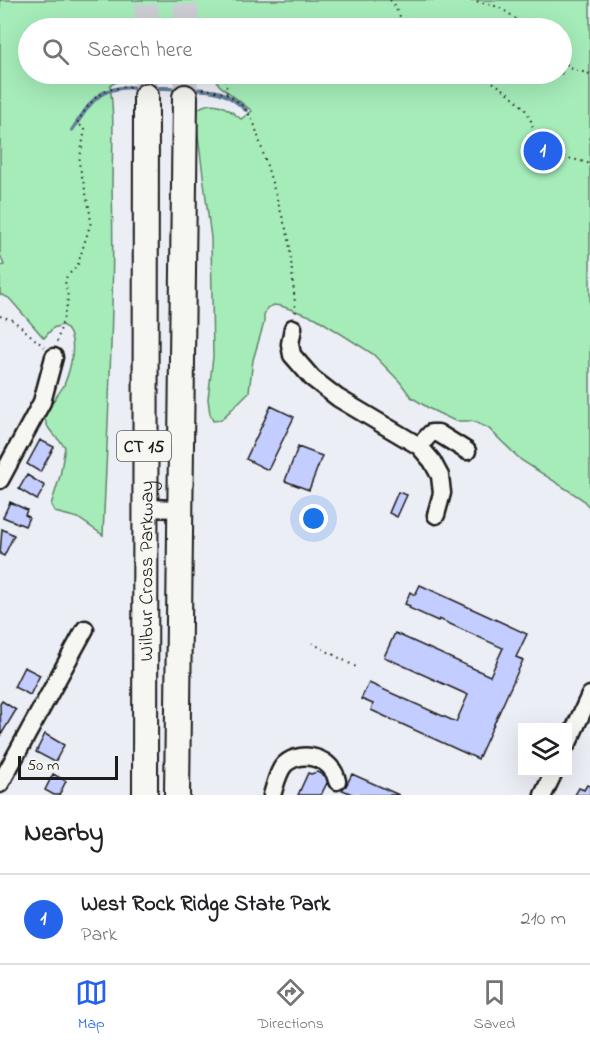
<!DOCTYPE html>
<style>
body{margin:0;font-family:"Indie Flower",sans-serif;background:#f6f6f6;color:#202124}
.controls{position:absolute;right:18px;bottom:18px;display:grid;overflow:hidden;border-radius:0px;box-shadow:0 6px 24px #0002}
.controls button{width:54px;height:54px;display:grid;place-items:center;padding:0;border:0;border-bottom:2px solid #e0e0e0;background:#fff;color:#202124;font:30px sans-serif}
.scale{position:absolute;left:18px;bottom:15px;width:100px;box-sizing:border-box;padding-left:6px;border:3px solid #1c1c1c;border-top:0;font-size:16px;line-height:21px;white-space:nowrap;color:#1c1c1c;-webkit-text-stroke:4px #f6f6f2;paint-order:stroke}
.you{position:absolute;left:314px;top:519px;width:21px;height:21px;margin:-15px;border:4px solid #fff;border-radius:50%;background:#1a73e8;box-shadow:0 0 0 9px #1a73e833}
.badge{display:grid;place-items:center;width:39px;height:39px;border-radius:50%;background:#2563eb;color:#fff;font-size:20px;font-weight:700}
.pin{position:absolute;translate:-50% -50%;border:3px solid #fff;box-shadow:0 2px 6px #0006}
.list{margin:0;padding:0;list-style:none}
h2{display:flex;justify-content:space-between;align-items:center;height:78px;margin:0;padding:0 24px;font-size:26px}
h2 small{font-size:20px;font-weight:400;color:#757577}
.list li{display:grid;grid-template-columns:39px 1fr auto;gap:18px;align-items:center;box-sizing:border-box;height:90px;padding:0 24px;border-top:2px solid #e0e0e0}
.list b{display:block;font-size:22px;white-space:nowrap}
.list p{margin:0;font-size:20px;white-space:nowrap;color:#757577}
.list em{font-size:20px;font-style:normal;color:#757577}
.icon{flex:none;width:33px;height:33px;fill:none;stroke:currentColor;stroke-width:2;stroke-linecap:round;stroke-linejoin:round}
.map{position:relative;flex:none;width:590px;height:795px;overflow:hidden}
.search{position:absolute;background:#fff;box-shadow:0 6px 24px #0002;left:18px;right:18px;top:18px;height:66px;display:flex;align-items:center;gap:15px;box-sizing:border-box;padding:0 21px;border-radius:33px;color:#757577;font-size:22px}
.sheet{height:168px;background:#fff}
nav{display:flex;justify-content:space-around;align-items:center;box-sizing:border-box;height:84px;border-top:2px solid #e0e0e0;background:#fff;font-size:16px;color:#757577}
nav a{display:grid;justify-items:center;gap:3px}
nav .on{color:#2563eb}
.map>svg:first-child{display:block}
</style>
<div class="map">
<svg width="590" height="795" viewBox="0 0 590 795">
<rect width="100%" height="100%" fill="#eceef5"/>
<filter id="ink" filterUnits="userSpaceOnUse"><feTurbulence type="fractalNoise" baseFrequency=".0167" numOctaves="2"/><feDisplacementMap in="SourceGraphic" scale="12" xChannelSelector="R" yChannelSelector="G"/><feConvolveMatrix kernelMatrix="1 2 1 2 8 2 1 2 1" color-interpolation-filters="sRGB"/></filter>
<g filter="url(#ink)">
<!-- green -->
<path fill="#a5ecb9" stroke="#60846a" stroke-width="1.5" d="M0 0H590V508L582 499 521 460 488 428 472 421H455L430 409 411 397 400 382 373 354 316 318 281 306 274 305 267 308 264 315V323L253 360 249 392 221 420 213 421 210 414 208 399 213 357 211 238 196 120V110C213 97 228 108 241 119L252 111 219 85 214 74H562V28H28V74H152H135L110 85C115 118 112 152 112 185 115 302 108 419 103 535L78 518 55 512 51 505 60 476 65 447C58 438 45 429 45 417 46 408 60 393 64 385 71 368 80 335 62 325L53 328 44 338 9 298 0 294V266L4 265 0 255Z"/>
<g fill="none" stroke-linecap="round" stroke-linejoin="round">
<!-- stream -->
<path stroke="#627f99" stroke-width="4" d="M150 88H164
M165 88 180 89
M190 89C216 90 226 91 246 110
M72 130C95 96 99 86 142 87"/>
</g>
<!-- building -->
<path fill="#c4cdff" stroke="#1c1c1c" stroke-width="1.5" d="M271 406 294 417 268 470 246 459Z
M40 440 54 447 40 472 27 464Z
M298 447 322 456 309 490 285 481Z
M27 475 45 486 37 500 19 489Z
M398 492 407 495 397 517 389 513Z
M10 502 27 510 25 515 29 517 25 526 3 517Z
M2 529 14 535 4 556 0 554Z
M420 585 527 634 516 657 523 660 478 759 371 710 373 704 361 699 369 683 456 722 468 695 384 657 395 633 490 676 503 648 439 619 438 621 409 608 410 606 405 604 410 592 415 595Z
M24 667 40 675 30 695 14 687Z
M2 701 16 710 1 735 0 704Z
M45 734 64 745 55 762 36 752Z
M317 772 346 786 352 774 399 795H354L327 783 321 795H298L308 773 311 774Z
M53 774 66 781 59 795H54L45 790Z
M587 785 590 786V795H575L579 788 584 790Z"/>
<g fill="none" stroke-linecap="round" stroke-linejoin="round">
<!-- highway-tunnel -->
<path stroke="#cdced4" stroke-width="24" stroke-dasharray="24 12" stroke-linecap="butt" d="M146 28 147 0
M186 28V0
M146 96V74
M185 97 186 74"/>
<!-- minor casing -->
<g stroke="#1c1c1c" stroke-width="21">
<path id="minor" d="M293 328 290 344 292 355 312 378 338 398 419 446 432 461 440 476 442 493 436 515
M419 446 431 433H438L467 451
M0 480 42 402 54 357
M145 508 180 509
M568 743 590 695
M0 784 85 629
M272 795C275 786 278 771 285 764 302 749 333 758 337 781
M543 795 554 772"/>
</g>
<!-- highway casing -->
<g stroke="#1c1c1c" stroke-width="28">
<g id="highway">
<path id="s1" d="M145 795 146 96"/>
<path d="M177 795 185 97"/>
</g>
</g>
<!-- path -->
<path stroke="#1c1c1c" stroke-width="2" stroke-dasharray="1.5 4.5" stroke-linecap="butt" d="M390 0 393 3 406 28
M471 0 499 7 514 17 524 28
M562 60 572 69 590 74
M225 74 227 94
M477 74C495 82 522 100 530 118 534 129 533 139 542 147 555 158 575 158 590 164
M203 89C227 91 243 101 254 123L289 239 296 314
M0 316 13 320 44 347
M57 342 67 305 68 297 65 281 67 276 77 267 91 222 89 207 79 163 85 129 77 123C91 99 103 86 131 87
M312 643 358 668"/>
<!-- minor -->
<use href="#minor" stroke="#f6f6f2" stroke-width="16"/>
<!-- highway -->
<use href="#highway" stroke="#f6f6f2" stroke-width="24"/>
</g>
</g>
<g text-anchor="middle" stroke-width="4.5" stroke-linejoin="round" paint-order="stroke">
<!-- shield labels -->
<rect fill="#f6f6f2" stroke="#5d5d5c" stroke-width="1.5" x="117" y="431" width="54" height="30" rx="4.5"/>
<g font-size="18" font-weight="bold" fill="#1c1c1c">
<text x="144" y="452">CT 15</text>
</g>
<!-- street labels -->
<g font-size="20" fill="#1c1c1c" stroke="#f6f6f2">
<text dy="7" stroke="none"><textPath href="#s1" startOffset="224">Wilbur Cross Parkway</textPath></text>
</g>
</g>
</svg>
<div class="controls">
<button><svg class="icon" aria-label="layers" viewBox="0 0 24 24"><path d="M12 4l9 5-9 5-9-5zM3 14l9 5 9-5"/></svg></button>
</div>
<div class="scale">50 m</div>
<div class="you"></div>
<div class="pin badge" style="left:543px;top:151px">1</div>
<div class="search"><svg class="icon" aria-label="search" viewBox="0 0 24 24"><circle cx="10" cy="10" r="6"/><path d="M15 15l6 6"/></svg>Search here</div>
</div>
<section class="sheet">
<h2>Nearby<small></small></h2>
<ul class="list">
<li><span class="badge">1</span><div><b>West Rock Ridge State Park</b><p>Park</p></div><em>210 m</em></li>
</ul>
</section>
<nav>
<a class="on"><svg class="icon" aria-label="map" viewBox="0 0 24 24"><path d="M3 6l6-2 6 2 6-2v14l-6 2-6-2-6 2zM9 4v14M15 6v14"/></svg>Map</a>
<a><svg class="icon" aria-label="directions" viewBox="0 0 24 24"><path d="M12 3l9 9-9 9-9-9zM9 14v-3h6M13 9l2 2-2 2"/></svg>Directions</a>
<a><svg class="icon" aria-label="saved" viewBox="0 0 24 24"><path d="M7 4h10v16l-5-4-5 4z"/></svg>Saved</a>
</nav>
